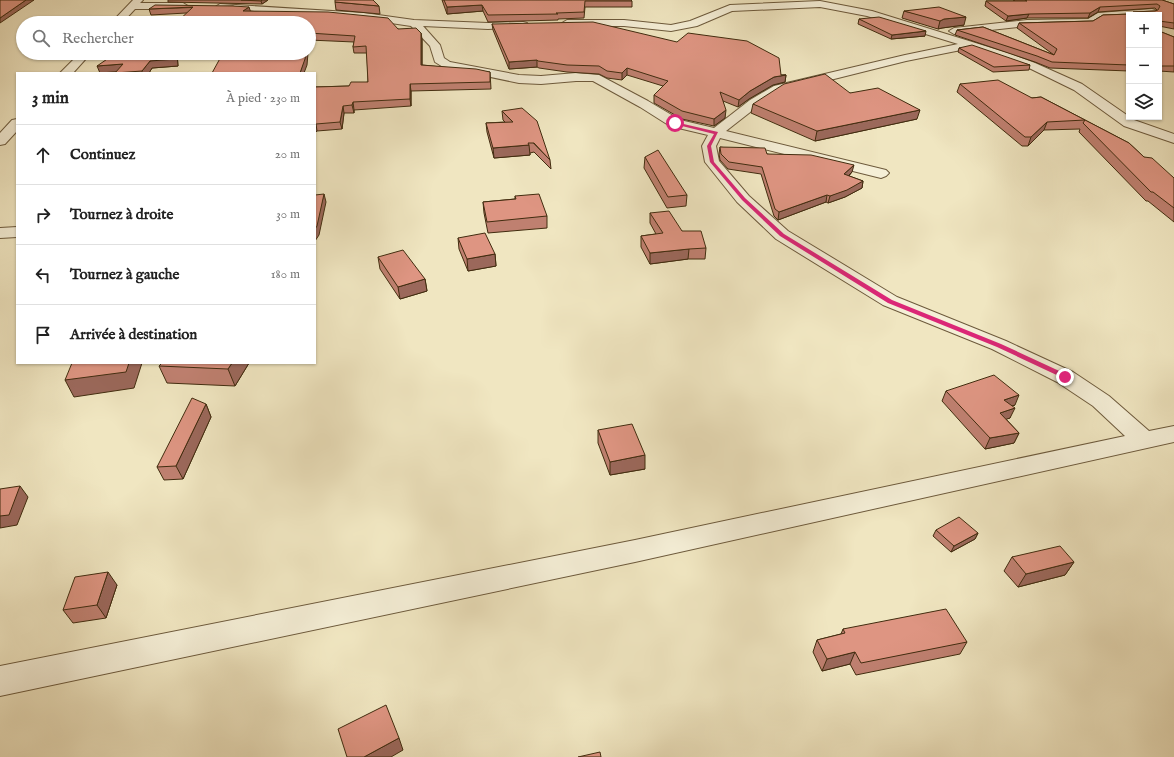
<!DOCTYPE html>
<html lang="fr">
<meta charset="utf-8">
<style>
body{margin:0;font-family:"IM FELL English",serif;background:#f6f6f6;color:#222}
.controls{position:absolute;right:12px;top:12px;display:grid;overflow:hidden;border-radius:0px;box-shadow:0 1px 3px #0004}
.controls button{width:36px;height:36px;display:grid;place-items:center;padding:0;border:0;border-bottom:1px solid #e0e0e0;background:#fff;color:#222;font:20px sans-serif}
.stop{position:absolute;width:12px;height:12px;margin:-9px;border:3px solid #db2777;border-radius:50%;background:#fff}
.stop.end{background:#db2777;border-color:#fff;box-shadow:0 1px 4px #0008}
.list{margin:0;padding:0;list-style:none}
h2{display:flex;justify-content:space-between;align-items:center;height:52px;margin:0;padding:0 16px;font-size:17px}
h2 small{font-size:13px;font-weight:400;color:#767676}
.list li{display:grid;grid-template-columns:26px 1fr auto;gap:12px;align-items:center;box-sizing:border-box;height:60px;padding:0 16px;border-top:1px solid #e0e0e0}
.list b{display:block;font-size:15px;white-space:nowrap}
.list em{font-size:13px;font-style:normal;color:#767676}
.icon{flex:none;width:22px;height:22px;fill:none;stroke:currentColor;stroke-width:2;stroke-linecap:round;stroke-linejoin:round}
.map{position:relative;flex:none;width:1174px;height:757px;overflow:hidden}
.search{position:absolute;background:#fff;box-shadow:0 1px 3px #0004;left:16px;top:16px;width:300px;height:44px;display:flex;align-items:center;gap:10px;box-sizing:border-box;padding:0 14px;border-radius:22px;color:#767676;font-size:15px}
.panel{position:absolute;background:#fff;box-shadow:0 1px 3px #0004;left:16px;top:72px;width:300px;height:292px;border-radius:0px}
.map>svg:first-child{display:block}
</style>
<div class="map">
<svg width="1174" height="757" viewBox="0 0 1174 757">
<rect width="100%" height="100%" fill="#f0e6c1"/>
<filter id="stains"><feTurbulence type="fractalNoise" baseFrequency=".005" numOctaves="4"/><feColorMatrix values="0 0 0 0 .2 0 0 0 0 .09 0 0 0 0 .02 0 0 0 .5 -.17"/></filter>
<radialGradient id="worn" r=".72"><stop offset=".6" stop-color="#630" stop-opacity="0"/><stop offset="1" stop-color="#630" stop-opacity=".3"/></radialGradient>
<g fill="none" stroke-linecap="round" stroke-linejoin="round">
<!-- minor casing -->
<g stroke="#6d5a3c" stroke-width="2">
<path id="minor" d="M133 0H143L140 3H183L188 6 183 9H135L122 23H111Z
M820 1 872 11 1011 54 1035 63 1082 84 1134 120 1174 134V143L1124 126 1074 90 1027 67 971 48 906 61 782 92 758 106 726 131 886 170 889 173 886 176 881 178 720 138 716 146 719 161 749 196 788 231 897 297 1006 341 1073 372 1109 396 1149 431 1174 426V442L635 562 0 696V666L635 540 1125 436 1093 406 1057 382 992 349 883 305 776 239 737 202 705 162 702 146 708 135 670 126 640 107 593 81H576L541 84 519 83 443 67 435 62 430 46 411 26 364 19 220 10 215 7 220 4 364 13 414 20 488 23 523 22 527 23 528 25 527 27 488 29 423 26 440 45 444 58 450 62 519 75 541 76 576 73 599 75 648 101 680 120 714 128 750 100 774 86 905 55 958 44 867 16 820 7 732 11 697 26 671 31 624 26H567L562 23 567 20H624L671 25 690 21 730 5Z
M1152 9 1155 10 1157 12 1155 14 1129 15V17L1101 19 1091 25 1027 26 954 34 949 31 954 28 1027 20 1088 19 1098 13Z
M80 53H91L73 73H60Z
M17 119V131L5 144 0 145V133L12 120Z
M17 227V237L0 238V228Z"/>
</g>
<!-- minor -->
<use href="#minor" fill="#f5efd7" fill-rule="evenodd"/>
</g>
<!-- wall -->
<path fill="#bf8070" stroke="#412c0f" d="M168 0H268L262 4 168 2Z
M442 0H631L632 1V7H585L584 18 558 19V20L488 22 483 11 447 14Z
M1013 0H1162L1174 4V29L1159 26V15H1129V71L1050 68 1035 62 955 35 957 30 983 27 1054 55 1017 28 1019 23 1093 21 1103 15 1131 14 1133 12 1155 11 1157 10 1155 8 1098 12 1088 18H1027L1006 21 985 6 986 1H1015Z
M335 2 379 6 380 14 336 10Z
M233 6 250 11 398 29 422 39V65L490 72 491 89 411 91V106L354 110V113H344L342 129 317 131 315 133V87L349 86 368 82 367 53H354L353 47 354 42 309 40V23L186 13 151 15 149 9Z
M904 11 964 25 942 28 938 29 902 18Z
M859 19 925 36 891 39 858 24Z
M492 24 781 75H786L785 82 773 85 749 99 738 107 723 101 725 118 714 126 682 119 654 103V95L663 86 627 75 622 80 607 78 599 74 567 72 539 68 537 67 509 69 493 30Z
M1159 31 1174 37V72L1159 71Z
M959 48 1030 65 1029 70 993 72 958 52Z
M116 53H177L178 66 152 68 149 73H115L116 72Z
M960 84 1032 98 1041 97 1129 143 1144 157 1174 178V222L1148 201H1146L1079 132 1080 129 1044 130 1028 146H1022L957 92Z
M850 93 917 119 815 141 751 113 753 104Z
M502 111 550 160 551 169 534 152 530 153V155L494 158 487 132 486 123 505 122 503 120Z
M720 147 767 154 852 172 849 176 863 181 862 188 845 197 828 203 826 202 778 220 774 216 761 174 728 169 720 160 719 154Z
M645 157 687 195 686 206 667 208 644 168Z
M515 196 547 216V228L488 233 484 213 483 202 515 199Z
M650 213 682 231 706 248 705 259H688L650 264 641 247V236L656 234 650 223Z
M458 238 495 254 496 266 468 271 459 249Z
M378 257 425 279 427 291 400 299 380 269Z
M162 363H249L235 386 167 383 159 366Z
M946 391 1015 405 1012 406 1010 418 1006 419 1019 433 1014 443 985 449 942 401Z
M206 404 211 417 183 479 164 480 157 467Z
M598 430 645 469 610 475 598 443Z
M936 530 978 533 975 539 951 552 933 536Z
M1012 557 1074 562 1065 575 1018 587 1004 571Z
M117 585 106 618 73 623 63 610Z
M843 629 967 642 960 654 856 675 850 664 822 671 813 652 817 640 841 634Z"/>
<!-- shaded-wall -->
<path fill="#9b685b" stroke="#412c0f" d="M26 0H34L0 23V18Z
M262 0H268L262 4 261 1Z
M482 5 483 11 447 14V7Z
M249 7 251 13 243 11Z
M1100 7 1098 12 1088 18 1090 13Z
M1029 14 1027 18 1006 21 1008 16Z
M966 17 964 25 942 28 938 29 940 21 944 19Z
M926 31 925 36 891 39 892 35Z
M421 33 422 39V72L421 65Z
M175 53H177L178 66 152 68 149 73H142V71L150 61Z
M306 53H308L307 65 304 73H300Z
M537 60V67L509 69V62Z
M123 64 126 71 100 73 97 66Z
M627 68V75L622 80V73Z
M786 75 785 82 773 85 749 99 738 107 739 100 750 91 774 77Z
M410 84 411 91V106L410 99Z
M353 102 354 110V113L352 105Z
M343 106 344 113 342 129 340 122Z
M726 110 725 118 714 126V119Z
M920 110 917 119 815 141 817 131Z
M1047 122 1044 130 1028 146 1031 137Z
M315 124H316L317 131 315 133Z
M529 145 530 155 494 158 493 148Z
M854 165 852 172 843 181 844 174Z
M863 181 862 188 845 197 828 203 830 196Z
M324 194 326 202 319 235 315 241V229Z
M827 195 826 202 778 220 779 212Z
M689 249 688 259 650 264V253Z
M495 254 496 266 468 271 467 259Z
M425 279 427 291 400 299 398 287Z
M129 363H142L134 388 74 397 65 380Z
M232 363H249L235 386 228 369Z
M1019 395 1015 405 999 410 1004 400Z
M206 404 211 417 183 479 176 466Z
M1015 408 1010 418 995 423 1000 413Z
M1019 433 1014 443 985 449 990 438Z
M645 455V469L610 475V462Z
M20 486 28 497 17 525 0 528V516Z
M978 533 975 539 951 552 954 546Z
M1074 562 1065 575 1018 587 1026 574Z
M108 572 117 585 106 618 97 605Z
M855 652 850 664 822 671 827 659Z
M399 738 403 750 391 757H364Z"/>
<!-- building -->
<path fill="#de9582" stroke="#412c0f" d="M0 0H26L0 18Z
M241 0H262L261 1Z
M335 0H373L379 6 335 2Z
M444 0H631L632 1H585L584 12 556 13 558 14 488 15 482 5 447 7Z
M1025 0H1162L1174 4V23L1159 21V15H1129V65L1052 62 1037 56 957 30 983 27 1054 55 1057 49 1019 23 1093 21 1103 15 1131 14 1133 12 1155 11 1158 10 1160 6 1157 4 1100 7 1090 13 1029 14 1008 16 986 1H1027Z
M155 5 233 6 249 7 243 11 328 12 388 18 398 29 416 28 421 33V65L476 69 490 72V82L410 84V99L353 102 352 105 343 106 340 122 316 124H315V87L349 86 351 82H368L366 46 353 47 355 36 309 33V23H176L193 7 149 9Z
M939 7 966 17 944 19 940 21 904 11Z
M879 17 926 31 892 35 859 19Z
M593 22 677 42 688 33 747 41 779 58 781 75H786L774 77 750 91 739 100 720 92 726 110 714 119 682 111 654 95 668 81 627 68 622 73 607 71 599 66 567 65 538 61 537 60 509 62 492 24Z
M1159 31 1174 37V66H1159Z
M972 45 1030 65 994 67 959 48Z
M116 53H175L176 59 150 61 142 71 115 73 123 64 97 66Z
M223 53H306L305 59 300 73H212Z
M825 74 850 93 878 88 920 110 817 131 753 104 784 84Z
M998 80 1032 98 1041 97 1129 143 1144 157 1152 158 1174 178V208L1153 192H1151L1083 123 1085 120 1047 122 1031 137H1025L960 84Z
M522 108 537 121 550 160 534 143H528L529 145 493 148 486 123 513 122 502 111Z
M720 147 765 148 767 154 811 155 854 165 844 174 863 181 847 190 830 196 827 195 779 212 775 209 762 167 729 162 721 154Z
M658 150 687 195 668 197 645 157Z
M324 194 317 226 315 229V195Z
M539 194 547 216 487 222 483 202 516 199 515 196Z
M669 211 682 231H701L706 248 689 249 650 253 641 236 663 233 650 213Z
M485 233 495 254 467 259 458 238Z
M403 250 425 279 398 287 378 257Z
M72 363H129L126 372 65 380Z
M162 363H232L228 369 159 366Z
M994 375 1019 395 1004 400 1015 408 1000 413 1019 433 990 438 946 391Z
M192 398 206 404 176 466 157 467Z
M632 424 645 455 610 462 598 430Z
M20 486 9 515 0 516V489Z
M959 517 978 533 954 546 936 530Z
M1060 546 1074 562 1026 574 1012 557Z
M108 572 97 605 63 610 75 577Z
M946 609 967 642 861 663 855 652 827 659 817 640 845 633 843 629Z
M386 705 399 738 364 757H347L338 729Z
M600 752 601 757H578Z"/>
<!-- route -->
<path fill="#db2777" d="M675 122 718 132 711 146 714 162 745 198 784 234 892 300 1001 344 1068 375V378H1063L997 347 888 303 780 236 742 200 710 162 707 146 714 134 674 124Z"/>
<rect width="100%" height="100%" filter="url(#stains)"/>
<rect width="100%" height="100%" fill="url(#worn)"/>
</svg>
<div class="controls">
<button>+</button>
<button>−</button>
<button><svg class="icon" aria-label="layers" viewBox="0 0 24 24"><path d="M12 4l9 5-9 5-9-5zM3 14l9 5 9-5"/></svg></button>
</div>
<div class="stop" style="left:675px;top:123px"></div>
<div class="stop end" style="left:1065px;top:377px"></div>
<div class="search"><svg class="icon" aria-label="search" viewBox="0 0 24 24"><circle cx="10" cy="10" r="6"/><path d="M15 15l6 6"/></svg>Rechercher</div>
<section class="panel">
<h2>3 min<small>À pied · 230 m</small></h2>
<ul class="list">
<li><svg class="icon" aria-label="ahead" viewBox="0 0 24 24"><path d="M12 20V5M6 11l6-6 6 6"/></svg><div><b>Continuez</b></div><em>20 m</em></li>
<li><svg class="icon" aria-label="right" viewBox="0 0 24 24"><path d="M7 20v-9h11M14 6l5 5-5 5"/></svg><div><b>Tournez à droite</b></div><em>30 m</em></li>
<li><svg class="icon" aria-label="left" viewBox="0 0 24 24"><path d="M17 20v-9H6M10 6l-5 5 5 5"/></svg><div><b>Tournez à gauche</b></div><em>180 m</em></li>
<li><svg class="icon" aria-label="arrive" viewBox="0 0 24 24"><path d="M6 21V4h12l-3 4 3 4H6"/></svg><div><b>Arrivée à destination</b></div></li>
</ul>
</section>
</div>
